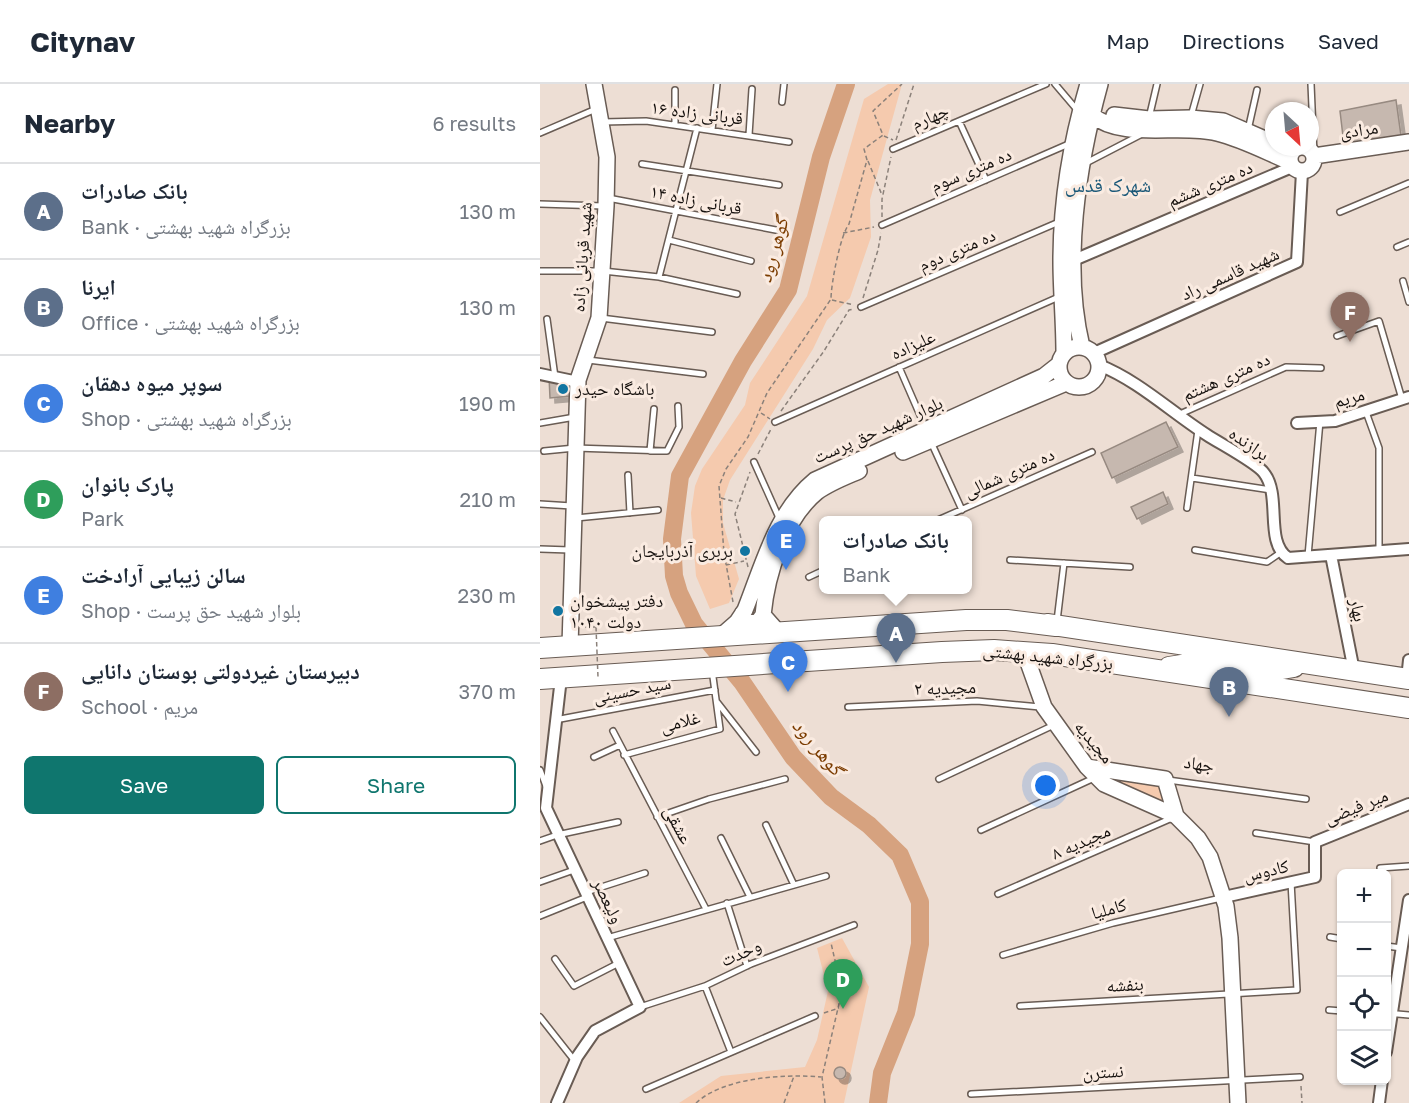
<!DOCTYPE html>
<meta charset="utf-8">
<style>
body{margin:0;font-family:"Golos Text","Noto Naskh Arabic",sans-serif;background:#f2f2f3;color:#1f2937}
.controls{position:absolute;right:18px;bottom:18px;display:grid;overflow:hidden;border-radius:9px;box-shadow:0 2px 4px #0004}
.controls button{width:54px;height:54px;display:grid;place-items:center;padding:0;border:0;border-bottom:2px solid #e0e1e3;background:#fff;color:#1f2937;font:30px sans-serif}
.compass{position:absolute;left:725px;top:18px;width:54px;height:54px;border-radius:50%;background:#fff;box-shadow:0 2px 4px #0004;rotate:154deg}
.you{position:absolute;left:506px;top:702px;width:21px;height:21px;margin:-15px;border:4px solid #fff;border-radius:50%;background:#1a73e8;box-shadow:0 0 0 9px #1a73e833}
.badge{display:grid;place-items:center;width:39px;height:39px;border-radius:50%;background:#0f766e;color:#fff;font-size:20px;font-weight:700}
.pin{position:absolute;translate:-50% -50px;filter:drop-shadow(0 2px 3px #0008)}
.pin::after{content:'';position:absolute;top:32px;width:21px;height:18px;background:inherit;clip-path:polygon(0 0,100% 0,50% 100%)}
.popup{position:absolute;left:279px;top:432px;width:153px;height:78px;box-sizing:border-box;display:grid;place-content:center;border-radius:9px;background:#fff;filter:drop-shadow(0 2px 4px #0005);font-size:20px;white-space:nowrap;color:#747a83}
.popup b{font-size:22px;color:#1f2937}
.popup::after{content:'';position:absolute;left:50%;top:100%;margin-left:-12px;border:12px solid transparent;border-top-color:#fff}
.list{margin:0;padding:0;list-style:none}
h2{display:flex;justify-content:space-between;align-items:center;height:78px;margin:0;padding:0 24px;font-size:26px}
h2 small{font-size:20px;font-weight:400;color:#747a83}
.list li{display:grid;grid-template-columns:39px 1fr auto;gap:18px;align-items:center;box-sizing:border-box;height:96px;padding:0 24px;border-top:2px solid #e0e1e3}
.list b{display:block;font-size:22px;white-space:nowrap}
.list p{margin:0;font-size:20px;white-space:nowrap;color:#747a83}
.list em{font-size:20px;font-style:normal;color:#747a83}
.actions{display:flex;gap:12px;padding:18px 24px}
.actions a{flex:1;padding:14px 0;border:2px solid #0f766e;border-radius:9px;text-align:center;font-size:21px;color:#0f766e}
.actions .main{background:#0f766e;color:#fff}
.icon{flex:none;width:33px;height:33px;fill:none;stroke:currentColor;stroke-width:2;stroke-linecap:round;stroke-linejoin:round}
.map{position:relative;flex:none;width:869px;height:1019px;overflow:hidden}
header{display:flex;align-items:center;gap:36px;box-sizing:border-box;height:84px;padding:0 30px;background:#fff;border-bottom:2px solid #e0e1e3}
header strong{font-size:28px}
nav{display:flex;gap:33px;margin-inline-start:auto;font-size:21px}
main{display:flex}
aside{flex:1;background:#fff}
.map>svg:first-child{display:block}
</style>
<header>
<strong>Citynav</strong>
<nav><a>Map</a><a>Directions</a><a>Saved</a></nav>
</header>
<main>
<aside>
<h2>Nearby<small>6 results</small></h2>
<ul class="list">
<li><span class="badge" style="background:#5c6f8a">A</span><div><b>بانک صادرات</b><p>Bank · بزرگراه شهید بهشتی</p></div><em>130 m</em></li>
<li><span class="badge" style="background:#5c6f8a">B</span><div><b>ایرنا</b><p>Office · بزرگراه شهید بهشتی</p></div><em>130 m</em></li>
<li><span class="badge" style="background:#3f7fe0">C</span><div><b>سوپر میوه دهقان</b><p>Shop · بزرگراه شهید بهشتی</p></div><em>190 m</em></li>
<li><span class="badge" style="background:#2e9e5b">D</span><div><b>پارک بانوان</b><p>Park</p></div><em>210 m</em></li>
<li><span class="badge" style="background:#3f7fe0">E</span><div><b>سالن زیبایی آرادخت</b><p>Shop · بلوار شهید حق پرست</p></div><em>230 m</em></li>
<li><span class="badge" style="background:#8d6e63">F</span><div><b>دبیرستان غیردولتی بوستان دانایی</b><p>School · مریم</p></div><em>370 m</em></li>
</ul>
<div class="actions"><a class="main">Save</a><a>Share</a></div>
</aside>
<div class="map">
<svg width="869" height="1019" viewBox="0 0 869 1019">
<defs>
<filter id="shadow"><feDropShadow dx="5" dy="5" stdDeviation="0" flood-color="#0004"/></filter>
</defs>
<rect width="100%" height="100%" fill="#edded4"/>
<!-- green -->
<path fill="#f5caae" d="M348 0H362L330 116 331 153 310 214 287 236 273 265 190 396 183 416V439L199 495 189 519 170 525 156 492 151 429 155 402 162 385 205 321 210 299 267 212 324 15Z
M566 690 613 698 619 703 625 724 564 695Z
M302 854 329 903 304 1019H139L181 992 265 983 277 956 288 907 277 864Z"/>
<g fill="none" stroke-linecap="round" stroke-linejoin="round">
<!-- river -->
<path stroke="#d6a27f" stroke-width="18" d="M306 0 281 73 248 206 203 277 140 392 132 455 134 492 139 509 154 540 202 598 253 673 291 713 329 741 360 771 380 818V860L366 929 342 989 338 1019"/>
</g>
<!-- building -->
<path fill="#c6b8af" stroke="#978a81" stroke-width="1.5" filter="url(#shadow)" d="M856 16 861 52 804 61 800 27Z
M9 293 38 298 31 312 10 314Z
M626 338 638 363 572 394 561 369Z
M623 408 628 420 597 435 591 423Z
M294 989a6 6 0 1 1 12 0a6 6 0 1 1-12 0Z"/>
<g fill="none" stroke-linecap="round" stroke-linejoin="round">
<!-- lane casing -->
<g stroke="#695c54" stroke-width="8">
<path id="lane" d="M515 0 538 27
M771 0 774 70
M242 18 244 0
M651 32 660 0
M609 34 617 0
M419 37 446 96
M63 38 106 37 249 58
M135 40V6
M172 46 177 0
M708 46 717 6
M0 49 56 25
M209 51 212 5
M353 65 506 0
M546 79 602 50
M102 80 239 101
M68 114 241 147
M0 120 64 122
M800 128 869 99
M342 141 531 59
M129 156 211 177
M857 163 869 158
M0 187H63L119 193 197 210
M119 193 157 44
M863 197 869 218
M321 223 519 138
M61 234 172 248
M7 235 15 293
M797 252 839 237 862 315
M48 276 163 290
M359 283 386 345
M826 328 839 364V467
M640 330 746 283 781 284
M235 338 521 212
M0 339 35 333
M391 358 422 426
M4 367 35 364 127 367 139 343 138 322
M110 367 114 325
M214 378 240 436
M88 391 90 429
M652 394 731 406
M0 420 32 422
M647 424 658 346
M36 434 118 426
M398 436 552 368
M0 465 30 466
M655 466 727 478 740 469
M768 472 780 337
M470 476 590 483
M269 493 284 486
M517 537 524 479
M177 618 216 668
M308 623 437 617 500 623
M15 636 175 606
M73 647 166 825
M84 671 180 645 173 593
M54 673 80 661
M0 686 6 702
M399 695 514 641
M628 696 766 715
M117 733 169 715 245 695
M226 741 254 801
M441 746 554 694
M716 749 775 758
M181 754 210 813
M0 757 17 751 78 738
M840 784 869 782
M0 798 34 786
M46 808 105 789
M458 810 632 734
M187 819 207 882
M0 832 47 813
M790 853 802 855
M67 854 286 792
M846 862 862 864
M463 871 573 839 681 814
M15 875 34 902 79 879
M165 902 191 968
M480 922 757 906 751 798
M100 923 165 902 211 880 314 841
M789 926 802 927
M846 929 869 931
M0 933 34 976
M106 1005 275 932
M431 1010 760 993"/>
</g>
<!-- street casing -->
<g stroke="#695c54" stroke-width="14">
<path id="street" d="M534 176 752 83
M554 269 757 178 762 88
M559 281C599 297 631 328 667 351 679 359 717 379 724 389 742 412 724 458 748 474L869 465
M0 290 38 298
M757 339 795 337 869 313
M791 471 814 587
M867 595 869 576
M684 813 775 793V758L869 720
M846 968 869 816
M17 1019 37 973 55 947 100 923 6 724 21 594
M839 1019 842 996"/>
</g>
<!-- secondary casing -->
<g stroke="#695c54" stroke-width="18">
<path id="secondary" d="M552 31C583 57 640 39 677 49 702 55 726 68 750 78
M574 31 609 35 650 34 683 37 734 59
M750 75a12 12 0 1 1 24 0a12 12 0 1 1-24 0Z
M774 72 869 58
M519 283a20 20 0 1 1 40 0a20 20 0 1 1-40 0Z
M542 263C522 181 538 80 560 0
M524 269C524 238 521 207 521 177 521 117 531 57 548 0
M363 368 526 299
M202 530 206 538 217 539 223 531
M238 548 223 531C227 490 244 435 277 408 289 399 305 393 319 387
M181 552 197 538 205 526C223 481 236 428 275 396L504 292 518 281
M30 562 38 296 59 234 66 122 67 73 54 0
M484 567 504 623 547 683 564 700 636 732 658 754 670 773 686 822 690 854 698 1019
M547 683 625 695 636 732"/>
</g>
<!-- highway casing -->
<g stroke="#695c54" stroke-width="22">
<path id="highway" d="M507 540 869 595
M0 564 426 536H467L516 542
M629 583 661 578 724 588 754 583
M0 595 402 568 454 566 512 570 869 624"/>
</g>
<!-- path -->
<path stroke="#8b817a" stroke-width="1.5" stroke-dasharray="4.5 3" stroke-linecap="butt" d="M344 52 353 56
M356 56 374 0
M328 77 342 111
M342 133V115L351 73
M303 149 334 143
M323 214 338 166 341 149
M292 216 314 221
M51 313 60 312
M241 327 284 267 309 226 314 225
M221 329 230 335
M218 370 231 345
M181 414 196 418
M186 481 204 477
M208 483 195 430 210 388
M193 518 184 469 179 402 186 385 208 353 227 309 291 215C291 200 300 152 309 140L327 76 324 65 343 51 333 27 362 0
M45 543H56
M284 929 299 924
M761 1002 762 1019
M156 1019C184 993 244 990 281 993
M244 1019 254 992
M285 1019 282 993 302 907 291 859"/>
<!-- lane -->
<use href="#lane" stroke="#fff" stroke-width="5"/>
<!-- street -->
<use href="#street" stroke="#fff" stroke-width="10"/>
<!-- secondary -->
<use href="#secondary" stroke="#fff" stroke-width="15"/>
<!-- highway -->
<use href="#highway" stroke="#fff" stroke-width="20"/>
<!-- path-bridge -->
<path stroke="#8b817a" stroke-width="1.5" stroke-dasharray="4.5 3" stroke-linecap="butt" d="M56 543 58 593"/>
</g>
<!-- markers -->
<g fill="#1175a1" stroke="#faebe1" stroke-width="2">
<circle cx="23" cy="305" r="6"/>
<circle cx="205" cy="467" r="6"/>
<circle cx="18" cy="527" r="6"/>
</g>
<g text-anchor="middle" stroke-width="6" stroke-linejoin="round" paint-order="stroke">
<!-- street labels -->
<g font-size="18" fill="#17120f" stroke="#faebe1">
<text transform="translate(157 29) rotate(7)" y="6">قربانی زاده ۱۶</text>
<text transform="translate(390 33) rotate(-23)" y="6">چهارم</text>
<text transform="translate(819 46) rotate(-8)" y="6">مرادی</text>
<text transform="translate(431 86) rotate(-23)" y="6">ده متری سوم</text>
<text transform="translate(670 100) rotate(-23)" y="6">ده متری ششم</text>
<text transform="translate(156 116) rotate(11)" y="6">قربانی زاده ۱۴</text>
<text transform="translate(417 166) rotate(-23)" y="6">ده متری دوم</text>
<text transform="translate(42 173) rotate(-86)" y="6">شهید قربانی زاده</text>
<text transform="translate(690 190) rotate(-24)" y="6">شهید قاسمی راد</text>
<text transform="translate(373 261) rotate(-24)" y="6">علیزاده</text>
<text transform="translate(686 293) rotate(-24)" y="6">ده متری هشتم</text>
<text transform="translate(809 314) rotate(-16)" y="6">مریم</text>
<text transform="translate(338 346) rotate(-24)" y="6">بلوار شهید حق پرست</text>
<text transform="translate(709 360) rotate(35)" y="6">برازنده</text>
<text transform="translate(469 389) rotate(-24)" y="6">ده متری شمالی</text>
<text transform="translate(818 526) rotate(79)" y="6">بهار</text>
<text transform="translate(508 573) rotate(6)" y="6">بزرگراه شهید بهشتی</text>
<text transform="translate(405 604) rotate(-2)" y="6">مجیدیه ۲</text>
<text transform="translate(92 606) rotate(-11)" y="6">سید حسینی</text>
<text transform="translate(140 638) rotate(-15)" y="6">غلامی</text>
<text transform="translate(554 658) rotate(50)" y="6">مجیدیه</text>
<text transform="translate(659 680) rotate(8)" y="6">جهاد</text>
<text transform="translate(816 723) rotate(-22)" y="6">میر فیضی</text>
<text transform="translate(138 741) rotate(62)" y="6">عشقی</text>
<text transform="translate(541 758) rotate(-24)" y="6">مجیدیه ۸</text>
<text transform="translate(726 787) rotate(-13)" y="6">کادوس</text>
<text transform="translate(68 817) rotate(64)" y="6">ولیعصر</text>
<text transform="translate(569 825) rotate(-15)" y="6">کاملیا</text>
<text transform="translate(201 869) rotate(-24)" y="6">وحدت</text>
<text transform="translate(585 901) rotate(-3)" y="6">بنفشه</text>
<text transform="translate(563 988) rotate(-3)" y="6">نسترن</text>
</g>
<!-- poi labels -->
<g font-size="18" fill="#17120f" stroke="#faebe1" text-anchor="start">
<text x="35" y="311">باشگاه حیدر</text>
<text x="193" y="473" text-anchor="end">بربری آذربایجان</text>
<text x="30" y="523">دفتر پیشخوان<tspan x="30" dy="21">دولت ۱۰۴۰</tspan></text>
</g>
<!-- neighbourhood labels -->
<g font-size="20" fill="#1a5878" stroke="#faebe1">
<text x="568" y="108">شهرک قدس</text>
</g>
<!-- water labels -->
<g font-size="20" font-style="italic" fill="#7b3c00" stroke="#faebe1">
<text transform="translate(233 166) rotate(-74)" y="7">گوهر رود</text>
<text transform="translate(278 663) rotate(50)" y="7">گوهر رود</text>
</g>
</g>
</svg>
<div class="controls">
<button>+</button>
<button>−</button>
<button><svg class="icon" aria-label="locate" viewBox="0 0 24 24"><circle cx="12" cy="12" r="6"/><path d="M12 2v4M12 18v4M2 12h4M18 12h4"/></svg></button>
<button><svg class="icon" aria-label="layers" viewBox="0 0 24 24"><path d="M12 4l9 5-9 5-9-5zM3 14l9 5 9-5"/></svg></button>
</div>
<svg class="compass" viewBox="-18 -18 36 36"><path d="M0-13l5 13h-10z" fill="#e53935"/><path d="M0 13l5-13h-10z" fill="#747a83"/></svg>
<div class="you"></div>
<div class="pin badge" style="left:356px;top:579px;background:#5c6f8a">A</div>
<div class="popup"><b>بانک صادرات</b>Bank</div>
<div class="pin badge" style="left:689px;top:633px;background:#5c6f8a">B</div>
<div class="pin badge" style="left:248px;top:608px;background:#3f7fe0">C</div>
<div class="pin badge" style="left:303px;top:925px;background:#2e9e5b">D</div>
<div class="pin badge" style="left:246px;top:486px;background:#3f7fe0">E</div>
<div class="pin badge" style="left:810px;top:258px;background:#8d6e63">F</div>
</div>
</main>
